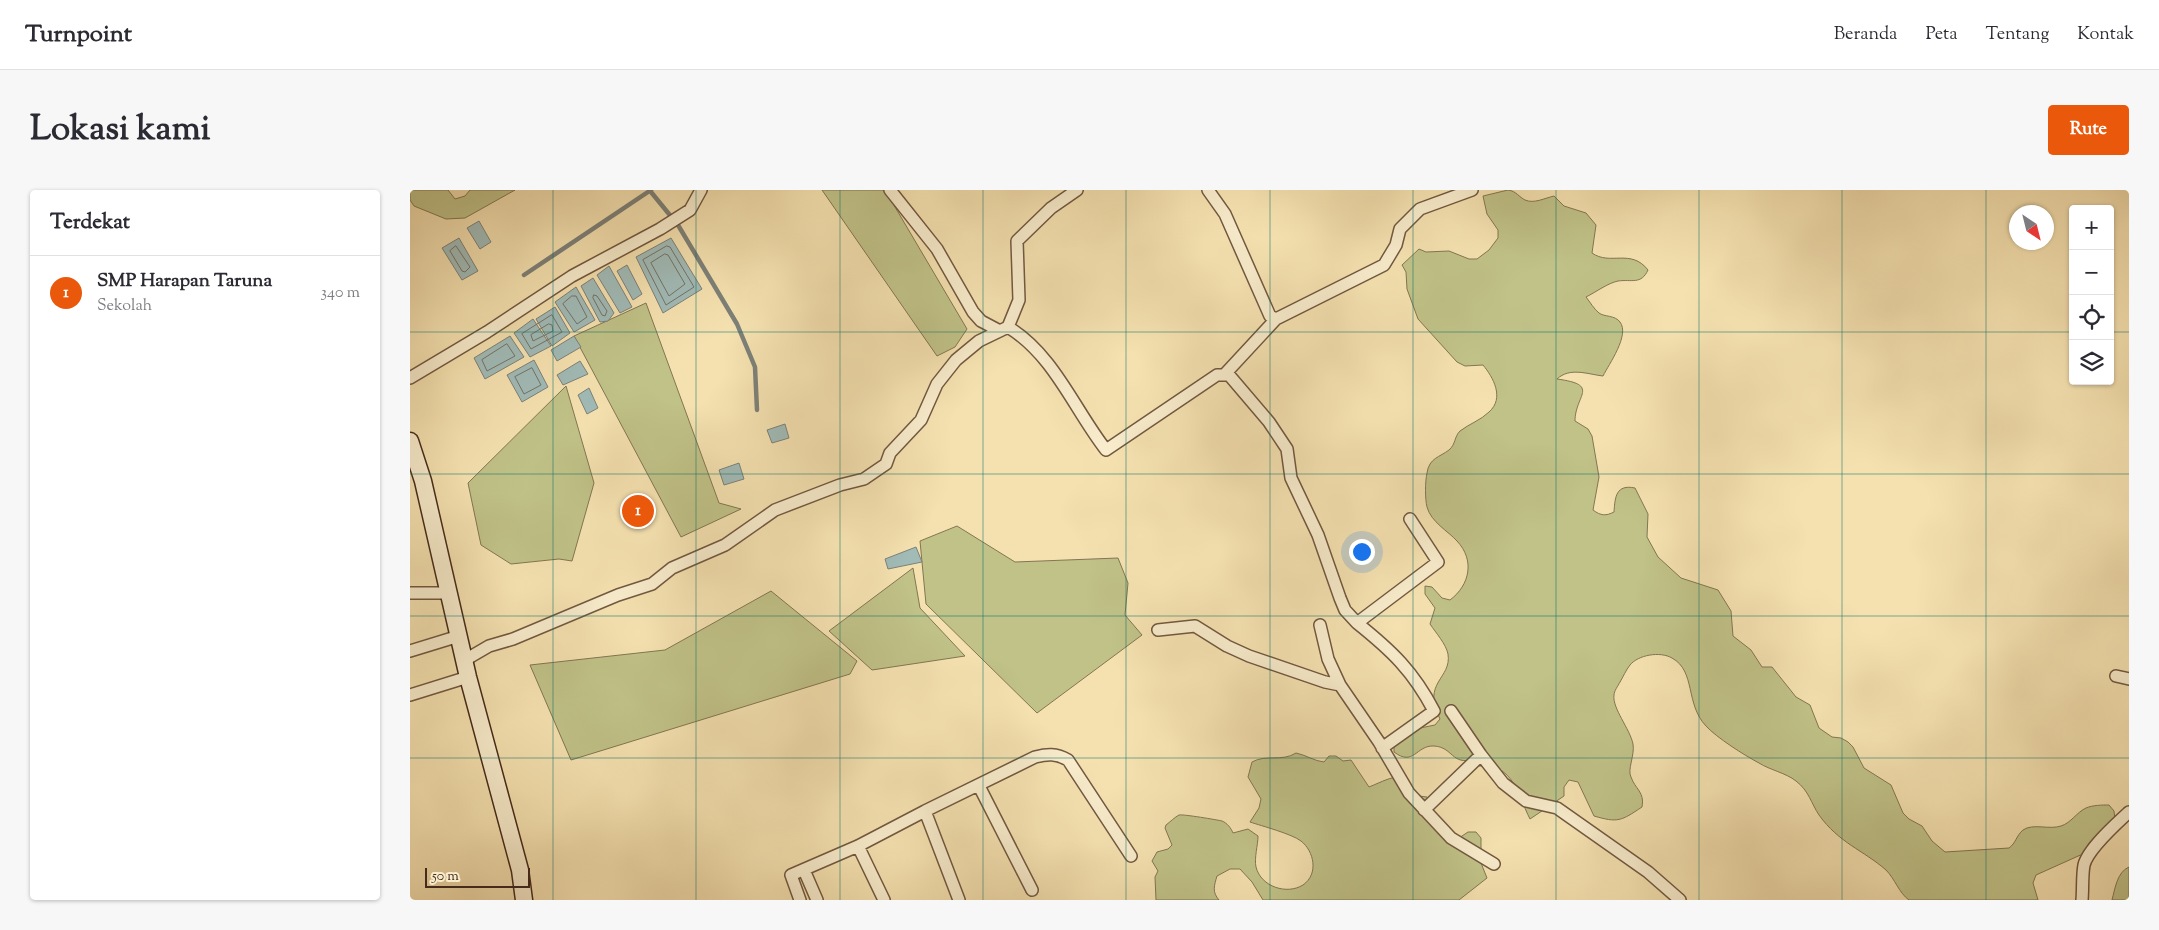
<!DOCTYPE html>
<html lang="id">
<meta charset="utf-8">
<style>
body{margin:0;font-family:"Sorts Mill Goudy",serif;background:#f7f7f7;color:#2b2b33}
.controls{position:absolute;right:15px;top:15px;display:grid;overflow:hidden;border-radius:5px;box-shadow:0 1px 4px #0004}
.controls button{width:45px;height:45px;display:grid;place-items:center;padding:0;border:0;border-bottom:1px solid #e1e1e2;background:#fff;color:#2b2b33;font:25px sans-serif}
.compass{position:absolute;left:1599px;top:15px;width:45px;height:45px;border-radius:50%;background:#fff;box-shadow:0 1px 4px #0004;rotate:145deg}
.scale{position:absolute;left:15px;bottom:12px;width:105px;box-sizing:border-box;padding-left:5px;border:2px solid #462b1b;border-top:0;font-size:14px;line-height:18px;white-space:nowrap;color:#462b1b;-webkit-text-stroke:4px #f8eccc;paint-order:stroke}
.you{position:absolute;left:951px;top:361px;width:18px;height:18px;margin:-12px;border:4px solid #fff;border-radius:50%;background:#1a73e8;box-shadow:0 0 0 8px #1a73e833}
.badge{display:grid;place-items:center;width:32px;height:32px;border-radius:50%;background:#ea580c;color:#fff;font-size:16px;font-weight:700}
.pin{position:absolute;translate:-50% -50%;border:2px solid #fff;box-shadow:0 1px 5px #0006}
.list{margin:0;padding:0;list-style:none}
h2{display:flex;justify-content:space-between;align-items:center;height:65px;margin:0;padding:0 20px;font-size:21px}
h2 small{font-size:16px;font-weight:400;color:#7c7c81}
.list li{display:grid;grid-template-columns:32px 1fr auto;gap:15px;align-items:center;box-sizing:border-box;height:75px;padding:0 20px;border-top:1px solid #e1e1e2}
.list b{display:block;font-size:19px;white-space:nowrap}
.list p{margin:0;font-size:16px;white-space:nowrap;color:#7c7c81}
.list em{font-size:16px;font-style:normal;color:#7c7c81}
.icon{flex:none;width:28px;height:28px;fill:none;stroke:currentColor;stroke-width:2;stroke-linecap:round;stroke-linejoin:round}
.map{position:relative;flex:none;width:1719px;height:710px;overflow:hidden;border-radius:5px}
header{display:flex;align-items:center;gap:30px;box-sizing:border-box;height:70px;padding:0 25px;background:#fff;border-bottom:1px solid #e1e1e2}
header strong{font-size:24px}
nav{display:flex;gap:28px;margin-inline-start:auto;font-size:18px}
.intro{display:flex;align-items:center;justify-content:space-between;box-sizing:border-box;height:120px;padding:0 30px}
h1{margin:0;font-size:35px}
.button{padding:12px 22px;border-radius:5px;background:#ea580c;color:#fff;font-size:18px;font-weight:700}
main{display:flex;gap:30px;padding:0 30px}
aside{flex:1;background:#fff;border-radius:5px;box-shadow:0 1px 4px #0004}
.map>svg:first-child{display:block}
</style>
<header>
<strong>Turnpoint</strong>
<nav><a>Beranda</a><a>Peta</a><a>Tentang</a><a>Kontak</a></nav>
</header>
<div class="intro"><h1>Lokasi kami</h1><a class="button">Rute</a></div>
<main>
<aside>
<h2>Terdekat<small></small></h2>
<ul class="list">
<li><span class="badge">1</span><div><b>SMP Harapan Taruna</b><p>Sekolah</p></div><em>340 m</em></li>
</ul>
</aside>
<div class="map">
<svg width="1719" height="710" viewBox="0 0 1719 710">
<rect width="100%" height="100%" fill="#f5e1b0"/>
<filter id="stains"><feTurbulence type="fractalNoise" baseFrequency=".004" numOctaves="4"/><feColorMatrix values="0 0 0 0 .2 0 0 0 0 .09 0 0 0 0 .02 0 0 0 .5 -.17"/></filter>
<radialGradient id="worn" r=".72"><stop offset=".6" stop-color="#630" stop-opacity="0"/><stop offset="1" stop-color="#630" stop-opacity=".3"/></radialGradient>
<!-- green -->
<path fill="#c0c288" stroke="#837652" d="M0 0H38L45 9 55 6 60 0H105L55 28 36 29 4 16 0 10Z
M412 0H475L557 139 545 157 527 166Z
M1098 0C1106 1 1109 7 1115 10 1124 14 1135 8 1144 6L1154 16 1176 23 1186 35 1182 63C1200 76 1221 58 1238 80 1231 95 1222 89 1208 91 1198 93 1186 102 1176 107 1180 112 1184 119 1189 123 1194 127 1205 125 1210 132 1220 145 1199 174 1193 186 1177 184 1160 177 1147 189 1191 195 1165 205 1165 231L1178 239 1182 246 1189 287 1183 320C1191 326 1196 326 1204 322 1205 307 1206 294 1225 298L1238 324 1237 347 1248 367 1271 388 1308 400 1321 421 1323 446 1341 460 1352 477H1362L1386 507 1400 515 1409 538 1422 547 1431 548 1438 552 1443 557 1454 578 1481 595 1493 623 1499 629 1512 636 1522 651 1535 662 1599 658C1606 653 1606 646 1613 640 1623 633 1639 640 1651 636 1661 633 1667 622 1676 618 1683 615 1692 615 1699 615L1704 621 1706 638C1693 647 1678 645 1675 663L1626 685 1623 693 1628 710H1499C1489 703 1485 689 1476 680 1453 660 1429 653 1409 625 1401 613 1399 601 1386 591 1376 583 1360 580 1349 573 1334 565 1307 548 1296 536 1275 514 1286 481 1262 468 1250 461 1228 465 1220 475 1216 480 1213 487 1210 492 1208 496 1204 501 1204 505 1202 518 1220 539 1223 554 1225 565 1217 580 1221 587 1225 599 1235 602 1232 617 1211 631 1208 633 1184 626L1168 592 1159 590 1154 597V606L1120 629C1108 606 1104 573 1069 576L1063 569C1042 576 1043 557 1024 556 1006 555 1004 577 984 562V553L1010 538 1025 535 1030 529C1011 492 1042 489 1038 464 1036 454 1026 443 1020 434L1025 418 1015 404V396L1022 397 1032 408 1040 410C1060 395 1065 370 1047 351 1038 341 1021 332 1017 317 1015 309 1015 292 1017 283 1019 268 1030 267 1039 260 1046 254 1044 247 1050 241 1059 234 1071 230 1079 222 1095 208 1083 187 1073 175L1055 176 1047 172 1008 129 997 99 996 82 992 75 1009 59 1016 62 1039 61 1059 69H1067L1079 60 1088 48V40L1077 24 1073 6Z
M236 113 309 313 331 319 271 347 164 146Z
M156 196 184 293 162 371 149 369 101 374 71 355 58 293Z
M547 336 605 372 708 368 718 393 715 425 732 445 627 523 516 414 510 351Z
M503 378 510 418 555 466 462 480 419 441Z
M361 401 447 471 440 484 161 570 120 475 255 460Z
M886 563C896 565 904 571 914 572L919 566H926L933 571 941 570 959 597C988 585 988 581 1009 606L1017 607 1022 622 1046 650 1058 642H1066L1071 648V673L1077 688 1049 710H853L842 692 830 679H820L807 686C804 696 802 702 809 710H746L745 687 748 681 742 671 747 662 758 659 762 655 755 638 756 635C760 632 765 627 769 625 773 624 808 630 812 631 817 633 821 638 823 643L838 639 848 646C848 655 844 668 846 677 851 697 877 705 893 695 909 684 904 661 891 651 882 644 852 636 840 632L849 618 851 609 838 587 842 572C856 564 872 572 886 563Z
M1719 677V710H1702C1705 699 1707 682 1719 677Z"/>
<!-- water -->
<path fill="#a1bbb7" stroke="#7d8179" d="M69 31 81 52 70 59 57 38Z
M49 48 68 81 52 90 32 58Z
M261 48 292 99 253 123 226 67Z
M217 75 232 104 223 110 207 81Z
M199 76 222 117 210 123 187 85Z
M183 88 204 123 198 131 190 132 171 96Z
M166 97 185 130 164 142 145 112Z
M145 117 160 143 142 156 126 129Z
M123 129 141 156 120 167 104 143Z
M100 146 114 167 75 189 64 168Z
M164 146 171 157 147 171 141 160Z
M124 170 138 197 112 212 97 185Z
M170 171 178 184 153 195 147 185Z
M179 198 188 218 177 224 168 205Z
M375 234 379 248 362 253 357 240Z
M329 273 334 289 314 295 309 280Z
M506 357 512 372 478 379 475 369Z"/>
<g fill="none" stroke-linecap="round" stroke-linejoin="round">
<!-- shore -->
<path stroke="#747369" stroke-width="1" d="M46 56 60 77 55 82 52 81 40 61Z
M257 56 260 57 284 97 256 115 233 70Z
M255 64 258 65 275 94 259 106 241 73Z
M184 105 187 106 197 121 195 126 192 125 183 108Z
M162 106H166L177 127 167 134 153 114Z
M142 125 152 142 121 159 112 144Z
M139 134 142 135 143 141 123 151 121 145Z
M97 154 105 166 77 181 72 170Z
M122 178 131 195 114 204 105 187Z"/>
<!-- stream -->
<path stroke="#7d8179" stroke-width="4.5" d="M241 2 268 35 327 134 345 177 347 220
M114 85 241 0"/>
<!-- minor casing -->
<g stroke="#725840" stroke-width="14">
<path id="minor" d="M480 0 527 59 563 122 571 131 588 140
M798 0 815 24 860 126 866 129
M598 137C644 165 664 219 696 260L807 185H819L859 232 877 259 881 288 908 345 930 408 935 420 947 433
M815 184 866 129 974 75 986 55 990 39 1010 19 1062 0
M0 188 77 142 162 86 250 39 280 20 291 0
M0 403H39
M910 435 918 469 930 495
M748 440 785 436 817 456 839 466 915 492 930 495 969 552 999 603 1041 648 1084 674
M0 461 49 446
M55 470 79 456 103 449 208 405 242 394 262 378 315 355 365 320 430 295 454 289 476 274 480 263 511 230 527 194 546 170 569 151 598 137 609 110 607 51 641 18 667 0
M1706 486 1719 489
M0 505 58 487
M1041 521 1071 565 1093 593 1116 611 1147 618 1238 682 1270 710
M972 558 1024 521C1003 481 982 461 947 433L1028 372 1000 329
M569 596 622 700
M1014 620 1071 565
M515 621 549 710
M448 656 474 710
M394 680 407 710
M390 710 381 685 448 656 515 621 625 567C637 564 646 563 658 570L721 666
M1672 710C1673 699 1672 686 1674 675 1678 659 1707 633 1719 622"/>
</g>
<!-- secondary casing -->
<g stroke="#462b1b" stroke-width="19">
<path id="secondary" d="M0 251 13 291 58 487 110 680 114 710"/>
</g>
<!-- minor -->
<use href="#minor" stroke="#f8eccc" stroke-width="11"/>
<!-- secondary -->
<use href="#secondary" stroke="#f8eccc" stroke-width="16"/>
</g>
<!-- grid -->
<path fill="none" stroke="#0f766e" stroke-width="1" stroke-opacity="0.55" d="M143 0V710M286 0V710M430 0V710M573 0V710M716 0V710M860 0V710M1003 0V710M1146 0V710M1289 0V710M1432 0V710M1576 0V710M0 142H1663M1700 142H1719M0 284H1719M0 426H1719M0 568H1719"/>
<rect width="100%" height="100%" filter="url(#stains)"/>
<rect width="100%" height="100%" fill="url(#worn)"/>
</svg>
<div class="controls">
<button>+</button>
<button>−</button>
<button><svg class="icon" aria-label="locate" viewBox="0 0 24 24"><circle cx="12" cy="12" r="6"/><path d="M12 2v4M12 18v4M2 12h4M18 12h4"/></svg></button>
<button><svg class="icon" aria-label="layers" viewBox="0 0 24 24"><path d="M12 4l9 5-9 5-9-5zM3 14l9 5 9-5"/></svg></button>
</div>
<svg class="compass" viewBox="-18 -18 36 36"><path d="M0-13l5 13h-10z" fill="#e53935"/><path d="M0 13l5-13h-10z" fill="#7c7c81"/></svg>
<div class="scale">50 m</div>
<div class="you"></div>
<div class="pin badge" style="left:228px;top:321px">1</div>
</div>
</main>
